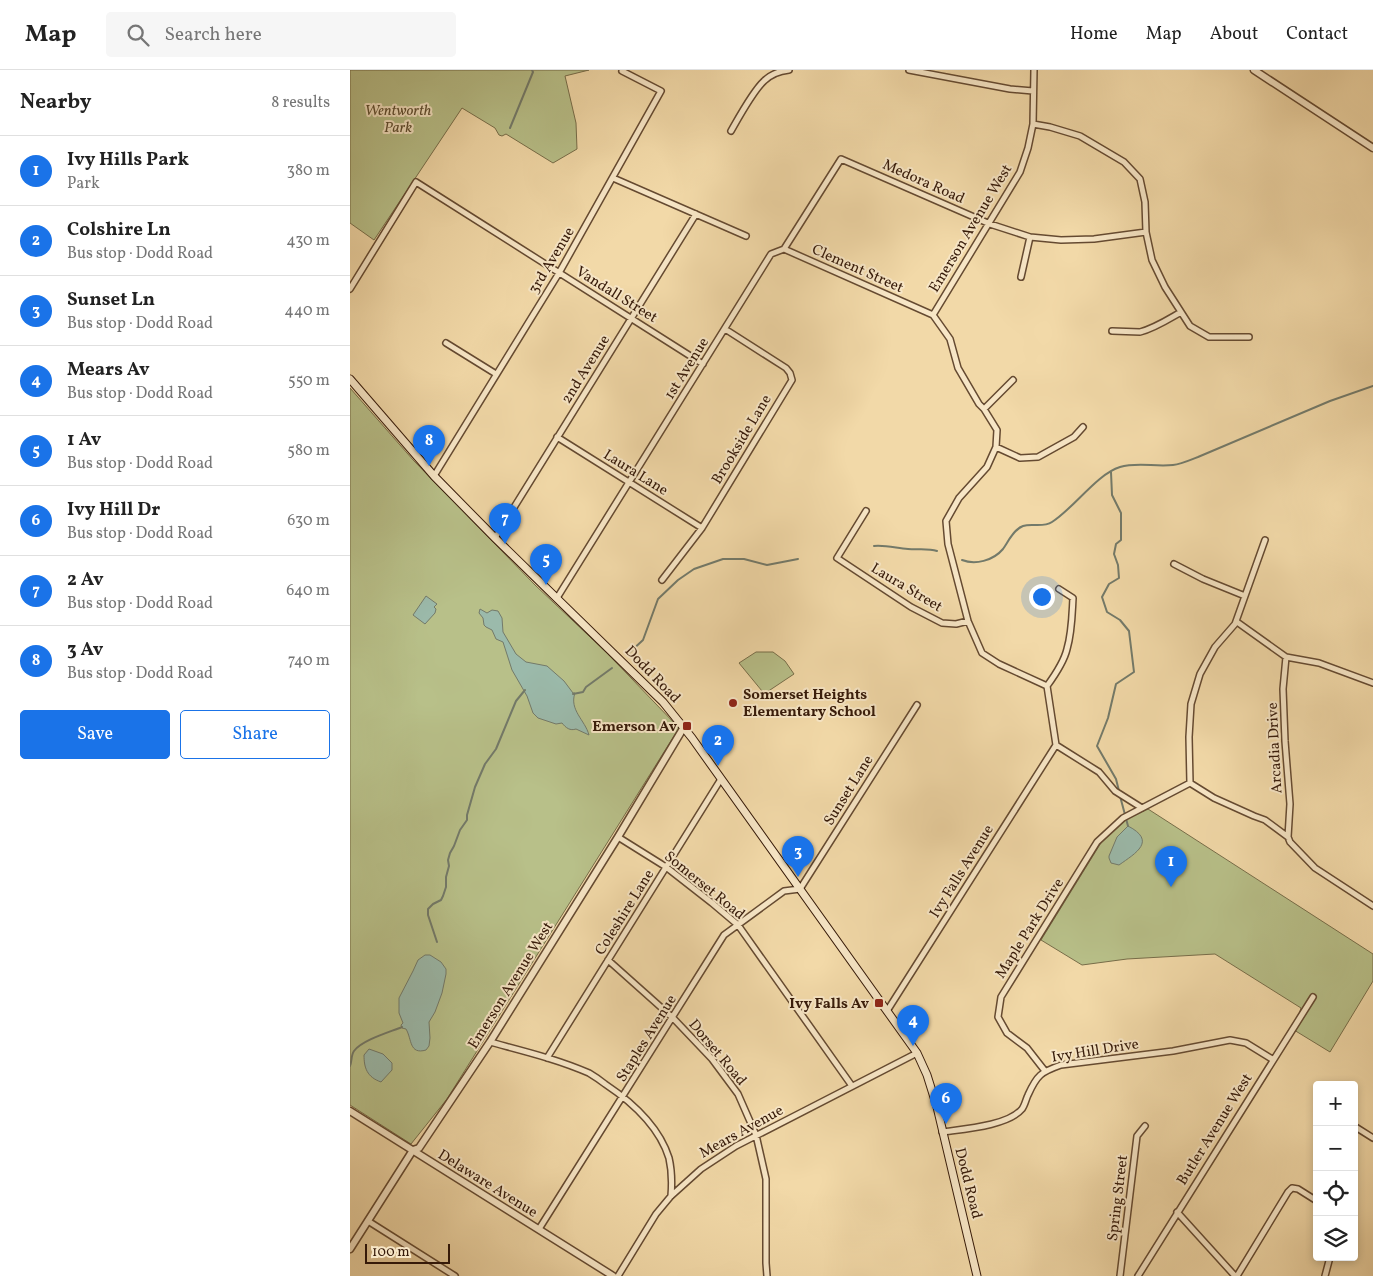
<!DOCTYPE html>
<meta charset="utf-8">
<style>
body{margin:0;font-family:Vollkorn,serif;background:#f6f6f6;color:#222}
.controls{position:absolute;right:15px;bottom:15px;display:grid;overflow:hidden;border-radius:5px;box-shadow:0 2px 8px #0003}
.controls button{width:45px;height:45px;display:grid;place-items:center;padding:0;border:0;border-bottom:1px solid #e0e0e0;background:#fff;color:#222;font:25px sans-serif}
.scale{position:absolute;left:15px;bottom:12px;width:85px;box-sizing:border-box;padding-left:5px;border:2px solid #361a09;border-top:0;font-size:14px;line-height:18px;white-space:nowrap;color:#361a09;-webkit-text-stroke:4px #f7e6c6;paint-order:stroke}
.you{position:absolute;left:691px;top:526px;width:18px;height:18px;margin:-12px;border:4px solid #fff;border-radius:50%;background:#1a73e8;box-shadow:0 0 0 8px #1a73e833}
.badge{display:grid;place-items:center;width:32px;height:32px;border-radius:50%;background:#1a73e8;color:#fff;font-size:16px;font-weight:700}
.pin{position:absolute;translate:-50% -41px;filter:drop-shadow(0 1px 2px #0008)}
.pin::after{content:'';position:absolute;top:26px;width:18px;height:15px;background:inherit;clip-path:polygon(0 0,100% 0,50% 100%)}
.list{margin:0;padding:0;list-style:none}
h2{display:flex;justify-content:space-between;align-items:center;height:65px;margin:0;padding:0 20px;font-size:21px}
h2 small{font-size:16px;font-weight:400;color:#767676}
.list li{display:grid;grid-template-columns:32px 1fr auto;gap:15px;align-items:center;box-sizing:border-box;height:70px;padding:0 20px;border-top:1px solid #e0e0e0}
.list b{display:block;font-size:19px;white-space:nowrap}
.list p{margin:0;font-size:16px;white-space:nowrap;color:#767676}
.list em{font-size:16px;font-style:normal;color:#767676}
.actions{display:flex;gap:10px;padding:15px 20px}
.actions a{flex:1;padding:11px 0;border:1px solid #1a73e8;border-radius:5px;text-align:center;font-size:18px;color:#1a73e8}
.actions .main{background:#1a73e8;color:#fff}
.icon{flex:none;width:28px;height:28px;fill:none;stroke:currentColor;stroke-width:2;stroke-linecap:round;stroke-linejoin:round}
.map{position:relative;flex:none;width:1023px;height:1206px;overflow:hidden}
header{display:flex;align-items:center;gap:30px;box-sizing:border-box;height:70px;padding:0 25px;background:#fff;border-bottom:1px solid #e0e0e0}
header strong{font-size:24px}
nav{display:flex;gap:28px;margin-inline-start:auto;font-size:18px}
.search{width:350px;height:45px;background:#f6f6f6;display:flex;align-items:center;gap:12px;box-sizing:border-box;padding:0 18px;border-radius:5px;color:#767676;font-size:19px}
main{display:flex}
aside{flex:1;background:#fff}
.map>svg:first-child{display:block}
</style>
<header>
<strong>Map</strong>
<div class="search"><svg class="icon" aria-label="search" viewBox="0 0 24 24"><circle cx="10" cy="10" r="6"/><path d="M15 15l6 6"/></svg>Search here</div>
<nav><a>Home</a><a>Map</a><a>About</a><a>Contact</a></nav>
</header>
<main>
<aside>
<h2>Nearby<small>8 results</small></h2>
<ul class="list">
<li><span class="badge">1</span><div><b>Ivy Hills Park</b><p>Park</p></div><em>380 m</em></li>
<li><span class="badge">2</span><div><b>Colshire Ln</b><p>Bus stop · Dodd Road</p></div><em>430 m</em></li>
<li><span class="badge">3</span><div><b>Sunset Ln</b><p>Bus stop · Dodd Road</p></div><em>440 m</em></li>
<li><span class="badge">4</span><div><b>Mears Av</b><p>Bus stop · Dodd Road</p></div><em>550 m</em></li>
<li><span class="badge">5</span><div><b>1 Av</b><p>Bus stop · Dodd Road</p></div><em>580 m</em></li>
<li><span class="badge">6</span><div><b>Ivy Hill Dr</b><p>Bus stop · Dodd Road</p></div><em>630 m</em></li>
<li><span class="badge">7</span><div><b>2 Av</b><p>Bus stop · Dodd Road</p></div><em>640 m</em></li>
<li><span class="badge">8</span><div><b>3 Av</b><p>Bus stop · Dodd Road</p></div><em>740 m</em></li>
</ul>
<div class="actions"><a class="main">Save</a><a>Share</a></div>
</aside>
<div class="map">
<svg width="1023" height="1206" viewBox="0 0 1023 1206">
<rect width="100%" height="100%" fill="#f2d9a8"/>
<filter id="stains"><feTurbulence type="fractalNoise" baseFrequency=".004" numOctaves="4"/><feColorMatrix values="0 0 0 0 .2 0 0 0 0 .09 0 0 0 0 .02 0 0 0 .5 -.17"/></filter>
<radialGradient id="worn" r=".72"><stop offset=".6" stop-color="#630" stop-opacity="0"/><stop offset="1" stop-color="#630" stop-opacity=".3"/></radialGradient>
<!-- green -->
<path fill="#b8c089" stroke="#776d49" d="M0 0H239L215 6 226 53 227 79 203 93 156 64 152 66 149 65 145 58 112 38 24 170 0 153Z
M0 318 64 391 185 515 257 583 329 658 97 1029 61 1074 0 1035Z
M406 582H423L435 591 444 604 417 622 412 621 389 593Z
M798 739 1023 884V911L980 982 944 960 951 938 865 884 777 889 732 895 691 870 754 768 771 752Z"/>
<!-- water -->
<path fill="#9bbaab" stroke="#737a6a" d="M76 526 87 534 84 537 86 539 85 543 75 554 63 545Z
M130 539 137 543 142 540 148 541 152 548 153 562 166 584 176 592 197 596 214 611 223 623H225C219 640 235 650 239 665L226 659C220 661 216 658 212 653L206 654 188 648 183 643 177 626 162 600 153 572 146 569 142 560 136 557 134 555 133 548 129 543Z
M778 756C807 771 786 783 769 795L761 793 759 788V786L767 767Z
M75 885H80L91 892 96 899V904L92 923 85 942 79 952 80 968 79 976 76 980C59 985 62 969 56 959L52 958 51 955 53 953 49 943V928L63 901 68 890Z
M19 979 33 984 42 993V1000L31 1012C17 1007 14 998 14 985Z"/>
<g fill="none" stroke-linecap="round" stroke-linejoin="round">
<!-- stream -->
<path stroke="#737a6a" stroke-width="2" d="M160 58 183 2 182 0
M761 402 762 425 771 443V470L766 474 764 484 768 495 769 508 759 514 752 527 757 542 770 550 779 561 784 602 766 614 758 648 747 676 766 709 769 721
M524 476C536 475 546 478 558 479 568 480 578 478 587 481
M612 490C625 495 643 491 653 479 658 472 664 459 673 456 682 453 693 458 702 452 724 438 747 404 770 397 787 392 805 397 823 395 832 394 840 390 848 387L980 331 1023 316
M279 583 293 570 308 529 328 510 344 499 373 489H394L417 495 448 489
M223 624 233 622 236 617 262 598
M770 726 778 756
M87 872 78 845V839L83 834 91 830 93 826 96 817V807L99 796 98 790 100 783 104 776 110 760 117 750V745L125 717 135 694 146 679 166 631 175 620
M0 996C2 991 1 985 4 981 12 970 40 962 52 957"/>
<!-- minor casing -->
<g stroke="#654a31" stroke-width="8">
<path id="minor" d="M559 0 660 19 683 21
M683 54 700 57 730 66 774 92 790 109 795 132 796 162 802 190 815 217 840 256 859 267H899
M381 61C389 47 403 21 414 11 421 4 430 1 439 0
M263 108 396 166
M434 179 583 245 600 269 608 298 629 334 634 339 647 360 646 377 637 397 609 428 596 451 598 474 618 551 632 583 649 594 697 616
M671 207 680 167
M0 219 66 112 353 294
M583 245 670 102 678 78 683 54 684 0
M762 261 790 262C805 258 817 250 831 242
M96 273 146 304
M634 339 663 310
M207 367 352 458
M646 377 670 388 688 387 724 367 733 357
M84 406 209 203 311 21 272 1
M516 441 487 488 561 537 592 553 606 554 618 551
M145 468 346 144
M824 494 853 509 895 526
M312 510 352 458 442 310 440 303 436 298 375 259
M207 528 421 184 434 179 491 89 640 154 680 167 711 170 744 169 796 162
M885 554 887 552 936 587 969 593 1023 613
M936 587 933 619 935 671 940 734 938 767
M697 616 706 675 749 702 765 721 792 738
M697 616C705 605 714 592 717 579 722 562 722 545 723 528L709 519
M840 713 839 667 841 634 850 604 865 577 885 554 915 470
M840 713 864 728 904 746 915 750 938 767 940 772 965 798 1023 836
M268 767 316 797 362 833 388 855 502 1016
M258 890 323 948 362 989 388 1024 406 1065 416 1109V1193L417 1206
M537 941 706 675
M140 972C173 981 207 989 239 1003 244 1006 250 1010 255 1014 282 1032 309 1056 319 1088 322 1101 322 1114 321 1126
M197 988 371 709
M695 1001 677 978 657 963 648 947 651 927 747 772 773 748 840 713
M1004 1056 1023 1068
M592 1062C613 1059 658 1056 672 1039 675 1035 676 1029 678 1025 687 1005 691 1002 711 995L823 981 880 970 896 973 922 989
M827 1142 885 1206
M18 1151 105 1206
M189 1159 374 865 434 821 450 819 567 635
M268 1206 306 1144 321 1126 351 1099 386 1076 567 983
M770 1206 787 1066 795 1056
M788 1206 963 927
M887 1206 938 1122 942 1118 948 1119 967 1131
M975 1206 980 1187"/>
</g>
<!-- tertiary casing -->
<g stroke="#654a31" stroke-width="9">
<path id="tertiary" d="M904 0 1023 78
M0 1041 263 1206
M0 1179 63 1080 69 1078 140 972 268 767 334 657"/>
</g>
<!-- secondary casing -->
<g stroke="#361a09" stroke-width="9">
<path id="secondary" d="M0 309 84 406 145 468 313 632 342 668 567 983 577 1005 587 1037 627 1206"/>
</g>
<!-- minor -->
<use href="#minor" stroke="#f7e6c6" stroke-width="5"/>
<!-- tertiary -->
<use href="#tertiary" stroke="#f7e6c6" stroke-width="6"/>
<!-- secondary -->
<use href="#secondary" stroke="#f7e6c6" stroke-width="7"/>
</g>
<!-- markers -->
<g fill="#8f2418" stroke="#f7e6c6" stroke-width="2">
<circle cx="383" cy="633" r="5"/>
<rect x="332" y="651" width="10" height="10" rx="2.5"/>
<rect x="524" y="928" width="10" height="10" rx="2.5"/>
</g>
<g text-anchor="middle" stroke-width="4" stroke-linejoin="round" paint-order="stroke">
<!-- park labels -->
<g font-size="15" font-style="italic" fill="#5d4c2f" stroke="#f7e6c6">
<text x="48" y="45">Wentworth<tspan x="48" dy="17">Park</tspan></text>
</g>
<!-- street labels -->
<g font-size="15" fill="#361a09" stroke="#f7e6c6">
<text transform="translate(574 111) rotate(24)" y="5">Medora Road</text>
<text transform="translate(620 158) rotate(-59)" y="5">Emerson Avenue West</text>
<text transform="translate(201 190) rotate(-59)" y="5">3rd Avenue</text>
<text transform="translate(508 198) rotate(24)" y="5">Clement Street</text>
<text transform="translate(267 224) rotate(32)" y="5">Vandall Street</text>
<text transform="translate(336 298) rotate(-58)" y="5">1st Avenue</text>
<text transform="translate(235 299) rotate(-58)" y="5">2nd Avenue</text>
<text transform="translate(391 369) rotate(-59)" y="5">Brookside Lane</text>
<text transform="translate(286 402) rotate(32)" y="5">Laura Lane</text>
<text transform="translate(557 517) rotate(31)" y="5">Laura Street</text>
<text transform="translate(303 604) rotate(46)" y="5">Dodd Road</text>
<text transform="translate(924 678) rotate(-93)" y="5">Arcadia Drive</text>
<text transform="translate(498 720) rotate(-58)" y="5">Sunset Lane</text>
<text transform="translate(611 801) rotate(-58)" y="5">Ivy Falls Avenue</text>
<text transform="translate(355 815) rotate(39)" y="5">Somerset Road</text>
<text transform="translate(274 842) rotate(-58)" y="5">Coleshire Lane</text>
<text transform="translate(679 858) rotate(-58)" y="5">Maple Park Drive</text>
<text transform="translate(160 915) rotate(-58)" y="5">Emerson Avenue West</text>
<text transform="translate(296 968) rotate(-58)" y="5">Staples Avenue</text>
<text transform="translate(745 980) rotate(-9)" y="5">Ivy Hill Drive</text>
<text transform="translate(368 982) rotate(50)" y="5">Dorset Road</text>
<text transform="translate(864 1059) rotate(-58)" y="5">Butler Avenue West</text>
<text transform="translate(391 1061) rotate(-29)" y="5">Mears Avenue</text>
<text transform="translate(138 1113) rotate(32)" y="5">Delaware Avenue</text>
<text transform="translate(619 1113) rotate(76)" y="5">Dodd Road</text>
<text transform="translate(767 1128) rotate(-83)" y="5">Spring Street</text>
</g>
<!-- poi labels -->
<g font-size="15" font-weight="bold" fill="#361a09" stroke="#f7e6c6" text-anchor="end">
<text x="393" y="629" text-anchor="start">Somerset Heights<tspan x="393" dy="17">Elementary School</tspan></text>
<text x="327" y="661">Emerson Av</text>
<text x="519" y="938">Ivy Falls Av</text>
</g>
</g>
<rect width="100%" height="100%" filter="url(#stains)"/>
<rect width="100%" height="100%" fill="url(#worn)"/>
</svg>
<div class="controls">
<button>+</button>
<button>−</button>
<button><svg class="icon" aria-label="locate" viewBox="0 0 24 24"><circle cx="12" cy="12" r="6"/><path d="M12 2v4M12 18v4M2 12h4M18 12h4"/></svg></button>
<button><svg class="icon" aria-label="layers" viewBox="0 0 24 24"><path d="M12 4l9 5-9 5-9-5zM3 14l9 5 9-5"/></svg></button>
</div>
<div class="scale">100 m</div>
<div class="you"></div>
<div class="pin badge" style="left:821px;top:817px">1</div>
<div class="pin badge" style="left:368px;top:696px">2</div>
<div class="pin badge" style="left:448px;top:807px">3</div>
<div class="pin badge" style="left:563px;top:976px">4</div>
<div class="pin badge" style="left:196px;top:515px">5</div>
<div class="pin badge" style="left:596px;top:1054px">6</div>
<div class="pin badge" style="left:155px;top:474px">7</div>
<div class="pin badge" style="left:79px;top:396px">8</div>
</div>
</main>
